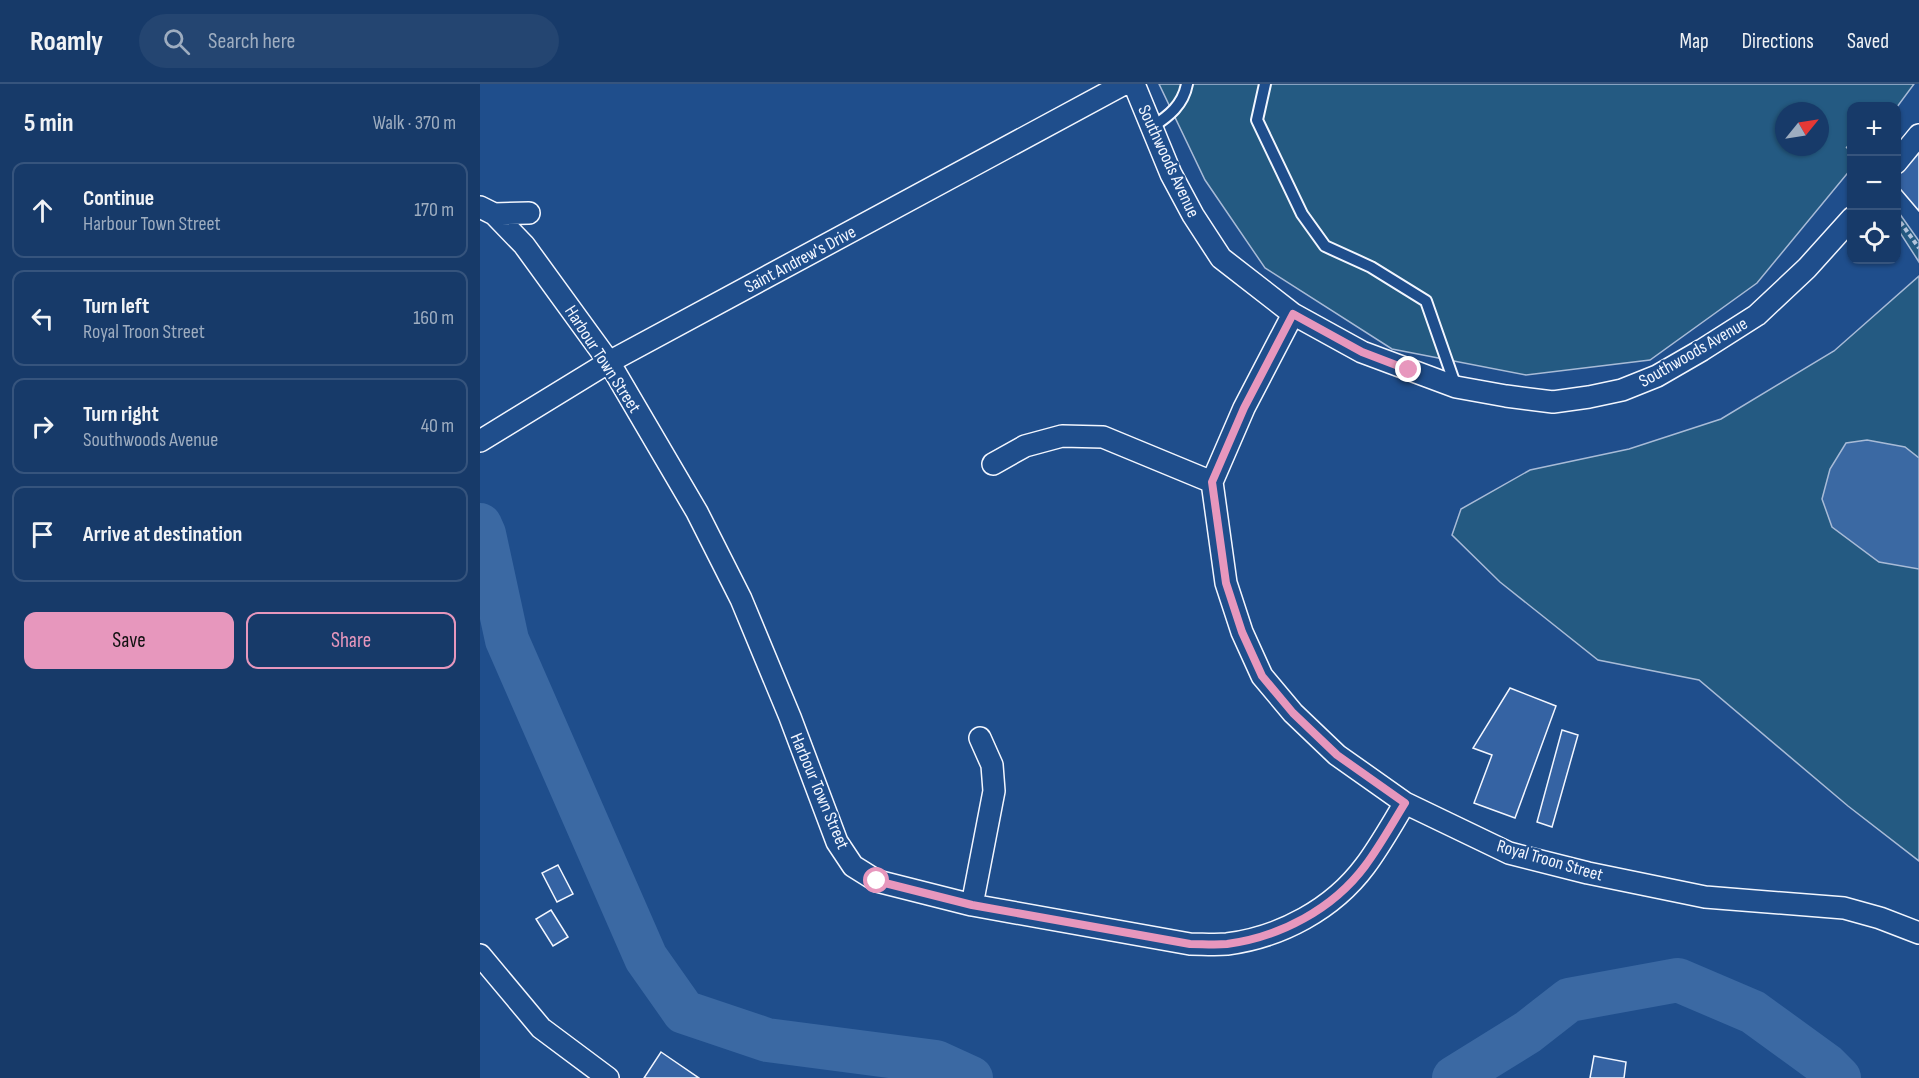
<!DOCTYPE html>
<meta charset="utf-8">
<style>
body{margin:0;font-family:"Sofia Sans Condensed",sans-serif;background:#244571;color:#f1f3f6}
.controls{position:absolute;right:18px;top:18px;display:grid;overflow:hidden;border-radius:12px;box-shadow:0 2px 4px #0004}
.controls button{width:54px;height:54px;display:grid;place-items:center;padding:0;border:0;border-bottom:2px solid #36547d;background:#173a69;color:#f1f3f6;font:30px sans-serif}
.compass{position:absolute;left:1295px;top:18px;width:54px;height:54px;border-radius:50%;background:#173a69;box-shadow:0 2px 4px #0004;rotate:60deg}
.stop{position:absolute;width:18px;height:18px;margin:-14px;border:4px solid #e797bd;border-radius:50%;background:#fff}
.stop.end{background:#e797bd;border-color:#fff;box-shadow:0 2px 6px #0008}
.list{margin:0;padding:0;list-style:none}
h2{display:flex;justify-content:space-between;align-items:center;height:78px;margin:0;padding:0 24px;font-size:26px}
h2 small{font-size:20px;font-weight:400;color:#9eadc0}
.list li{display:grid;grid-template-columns:39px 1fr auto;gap:18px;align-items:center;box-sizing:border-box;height:96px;margin:0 12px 12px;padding:0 12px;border:2px solid #36547d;border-radius:12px}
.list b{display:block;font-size:22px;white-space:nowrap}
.list p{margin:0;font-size:20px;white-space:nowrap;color:#9eadc0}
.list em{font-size:20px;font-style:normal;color:#9eadc0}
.actions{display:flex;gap:12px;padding:18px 24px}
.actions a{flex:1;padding:14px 0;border:2px solid #e797bd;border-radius:12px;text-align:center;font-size:21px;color:#e797bd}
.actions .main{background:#e797bd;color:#111}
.icon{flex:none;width:33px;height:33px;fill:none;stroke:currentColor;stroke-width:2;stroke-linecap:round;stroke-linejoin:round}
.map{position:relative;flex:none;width:1439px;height:994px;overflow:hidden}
header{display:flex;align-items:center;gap:36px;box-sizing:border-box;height:84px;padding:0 30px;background:#173a69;border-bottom:2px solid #36547d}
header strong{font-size:28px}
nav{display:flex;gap:33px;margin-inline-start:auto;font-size:21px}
.search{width:420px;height:54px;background:#244571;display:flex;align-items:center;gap:15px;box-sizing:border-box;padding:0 21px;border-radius:33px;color:#9eadc0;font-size:22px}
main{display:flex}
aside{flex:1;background:#173a69}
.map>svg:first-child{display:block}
</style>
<header>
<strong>Roamly</strong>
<div class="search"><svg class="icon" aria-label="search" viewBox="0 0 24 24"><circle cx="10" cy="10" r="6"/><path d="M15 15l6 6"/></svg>Search here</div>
<nav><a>Map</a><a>Directions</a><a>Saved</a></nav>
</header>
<main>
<aside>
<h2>5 min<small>Walk · 370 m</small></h2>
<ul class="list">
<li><svg class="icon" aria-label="ahead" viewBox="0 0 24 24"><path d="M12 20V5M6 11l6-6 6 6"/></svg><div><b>Continue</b><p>Harbour Town Street</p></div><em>170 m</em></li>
<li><svg class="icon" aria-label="left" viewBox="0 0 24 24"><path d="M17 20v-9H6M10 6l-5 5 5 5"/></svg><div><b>Turn left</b><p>Royal Troon Street</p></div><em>160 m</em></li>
<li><svg class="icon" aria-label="right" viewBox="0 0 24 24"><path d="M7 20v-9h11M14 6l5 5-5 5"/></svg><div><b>Turn right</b><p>Southwoods Avenue</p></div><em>40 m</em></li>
<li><svg class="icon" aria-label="arrive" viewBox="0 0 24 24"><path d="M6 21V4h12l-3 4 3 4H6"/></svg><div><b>Arrive at destination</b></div></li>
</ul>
<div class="actions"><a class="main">Save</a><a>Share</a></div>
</aside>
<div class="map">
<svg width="1439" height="994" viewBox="0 0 1439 994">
<rect width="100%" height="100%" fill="#1f4e8c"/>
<!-- green -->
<path fill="#245a82" stroke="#a8bbd7" stroke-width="1.5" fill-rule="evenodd" d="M679 0H1434L1417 23 1372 22 1371 85 1277 199 1170 276 1046 291 912 265 785 184 725 96ZM1304 27H1340V63H1304Z
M1417 126 1439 157V178L1417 144Z
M1439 192V777L1368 722 1219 596 1118 576 1020 498 972 451 981 425 1050 386 1149 365 1241 335 1354 267Z"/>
<!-- water -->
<path fill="#3b69a3" stroke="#a8bbd7" stroke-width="1.5" d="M1387 356 1425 363 1439 374V485L1399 478 1352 443 1342 415 1350 385 1366 359Z"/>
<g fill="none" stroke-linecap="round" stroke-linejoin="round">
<!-- river -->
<path stroke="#3b69a3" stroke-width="44" d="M0 441 4 450 27 556 166 874 204 928 287 956 456 978 491 994
M974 994 1048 948 1089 916 1198 896 1273 928 1346 981 1359 994"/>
</g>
<!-- building -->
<path fill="#3563a3" stroke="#f2f6ff" stroke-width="1.5" d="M1439 64V127L1416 100V83Z
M1030 604 1076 622 1035 734 994 719 1012 671 993 664Z
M1082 646 1098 651 1072 743 1057 738Z
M78 781 93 810 77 818 62 789Z
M71 826 88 853 73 862 56 835Z
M181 968 219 994H164Z
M1114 972 1146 978 1144 994H1110Z"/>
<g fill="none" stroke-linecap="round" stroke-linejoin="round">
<!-- lane casing -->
<g stroke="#f2f6ff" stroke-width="14">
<path id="lane" d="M785 0 777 36 822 130 845 162 891 183 946 217 976 303
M672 43C689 32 703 21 707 0"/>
</g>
<!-- street casing -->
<g stroke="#f2f6ff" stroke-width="24">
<path id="street" d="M654 0 691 90 713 131 741 174 813 230 882 268 976 303 1026 312 1073 318 1109 313 1142 306 1177 292 1222 266 1277 231 1327 184 1372 134
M1416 79 1439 51
M0 123 14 130 44 161 129 278 217 428 261 515 310 633 357 758 373 782 397 797 492 821 710 860C722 860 735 861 747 860 801 853 853 825 885 782 900 762 912 740 925 719
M14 130 49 129
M813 230 764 324 732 398 746 499 762 548 782 592 813 629 857 671 925 719 1029 769 1108 789 1225 813 1364 824 1400 834 1439 849
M0 357 129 278 644 0
M513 380 545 362 582 352 623 353 732 398
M492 821 514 707 512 681 500 654
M0 871 61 944 128 994"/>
</g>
<!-- path -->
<path stroke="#b3c4dc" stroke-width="4" stroke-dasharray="4.5 3" stroke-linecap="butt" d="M1367 62 1372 68
M1416 132 1439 164"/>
<!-- lane -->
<use href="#lane" stroke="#1f4e8c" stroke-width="10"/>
<!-- street -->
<use href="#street" stroke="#1f4e8c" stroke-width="21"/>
</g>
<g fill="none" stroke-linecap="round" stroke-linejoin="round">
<!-- route -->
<path stroke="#e797bd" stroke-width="8" d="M397 797 492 821 710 860C722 860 735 861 747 860 800 853 853 825 885 782 900 762 912 740 925 719L857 671 813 629 782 592 762 548 746 499 732 398 764 324 813 230 882 268 929 286"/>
</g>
<g text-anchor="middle" stroke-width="4.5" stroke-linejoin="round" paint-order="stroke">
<!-- street labels -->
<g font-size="18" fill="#f2f6ff" stroke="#1f4e8c">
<text transform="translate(689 77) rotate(65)" y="6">Southwoods Avenue</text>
<text transform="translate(320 175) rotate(-28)" y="6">Saint Andrew's Drive</text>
<text transform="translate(1213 268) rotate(-30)" y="6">Southwoods Avenue</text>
<text transform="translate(123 275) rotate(57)" y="6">Harbour Town Street</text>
<text transform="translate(340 707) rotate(67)" y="6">Harbour Town Street</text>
<text transform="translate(1070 776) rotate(16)" y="6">Royal Troon Street</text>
</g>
</g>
</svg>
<div class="controls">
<button>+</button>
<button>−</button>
<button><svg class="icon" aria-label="locate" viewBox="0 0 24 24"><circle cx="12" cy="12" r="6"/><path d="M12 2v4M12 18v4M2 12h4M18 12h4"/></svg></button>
</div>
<svg class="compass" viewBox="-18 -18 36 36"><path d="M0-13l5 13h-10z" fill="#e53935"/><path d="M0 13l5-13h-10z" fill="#9eadc0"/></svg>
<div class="stop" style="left:397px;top:797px"></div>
<div class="stop end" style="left:929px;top:286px"></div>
</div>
</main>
